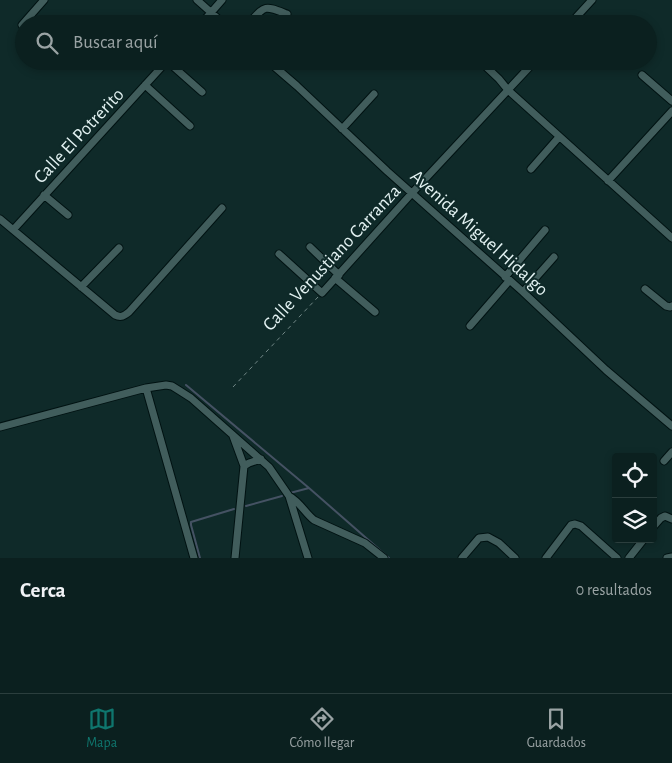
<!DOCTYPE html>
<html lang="es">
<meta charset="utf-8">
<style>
body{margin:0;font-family:"Alegreya Sans",sans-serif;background:#142828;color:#f1f3f6}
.controls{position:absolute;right:15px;bottom:15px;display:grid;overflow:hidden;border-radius:5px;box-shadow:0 2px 8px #0003}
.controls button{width:45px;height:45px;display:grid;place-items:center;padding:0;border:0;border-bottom:1px solid #2b3e3d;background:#0b201f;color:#f1f3f6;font:25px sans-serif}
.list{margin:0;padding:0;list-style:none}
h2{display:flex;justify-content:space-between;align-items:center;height:65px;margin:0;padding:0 20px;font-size:21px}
h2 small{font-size:16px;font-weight:400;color:#9aa3a4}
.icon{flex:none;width:28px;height:28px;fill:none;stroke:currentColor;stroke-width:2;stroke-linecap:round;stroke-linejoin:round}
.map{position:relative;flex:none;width:672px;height:558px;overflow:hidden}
.search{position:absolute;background:#0b201f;box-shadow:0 2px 8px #0003;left:15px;right:15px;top:15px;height:55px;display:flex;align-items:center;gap:12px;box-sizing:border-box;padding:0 18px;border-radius:28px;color:#9aa3a4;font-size:19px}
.sheet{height:135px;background:#0b201f}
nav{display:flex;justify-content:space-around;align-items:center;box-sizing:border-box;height:70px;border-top:1px solid #2b3e3d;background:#0b201f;font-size:14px;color:#9aa3a4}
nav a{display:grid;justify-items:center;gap:2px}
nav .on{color:#0f766e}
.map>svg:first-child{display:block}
</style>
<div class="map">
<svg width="672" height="558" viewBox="0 0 672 558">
<rect width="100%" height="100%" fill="#0f2a29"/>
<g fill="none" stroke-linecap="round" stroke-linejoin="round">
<!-- stream -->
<path stroke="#455263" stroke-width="2" d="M186 385 309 488 389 558
M290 493 309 488
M246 506 282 496
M200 558 191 525V522L234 509"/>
<!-- minor casing -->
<g stroke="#001212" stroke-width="9">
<path id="minor" d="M197 0 224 24
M201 24 222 0
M248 24C266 5 263 5 287 14
M570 24 592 0
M22 25 44 0
M167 61 202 92
M268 61 297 86 387 171 523 292 606 370 672 426
M434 61H436
M480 61 499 79 508 90 672 238
M642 75 672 101
M145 85 190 126
M342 129 374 94
M531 169 559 137
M608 181 672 111
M44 195 68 215
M0 219 115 315C121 318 124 316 129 312L222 208
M13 230 167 61
M310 247 339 275
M279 254 322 293 412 193 535 61
M505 277 545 230
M335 278 375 312
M81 287 119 248
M645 289 666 306 670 307 672 306
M523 292 554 257
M470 326 509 281
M0 427 146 388
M233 436 244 466
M664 461 672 452
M289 496C300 502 305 513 314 520L365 543 384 558
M653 527 661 518 665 516 672 519
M194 558 146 388 166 385 172 386 180 391 191 398 269 467 289 496 308 558
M235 558 244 466 249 463 261 459
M462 558 479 538 488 537 499 543 515 558
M546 558 571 525 575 524 581 526 617 558
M629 558 644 539
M667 558 672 557"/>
</g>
<!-- path -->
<path stroke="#718786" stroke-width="1" stroke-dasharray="4 4" stroke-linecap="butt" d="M233 387 318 297"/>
<!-- minor -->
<use href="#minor" stroke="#415d5c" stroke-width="7"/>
</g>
<g text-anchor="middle" stroke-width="4" stroke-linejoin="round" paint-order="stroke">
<!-- street labels -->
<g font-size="19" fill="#e3f2f2" stroke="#0f2a29">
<text transform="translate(78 135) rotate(-47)" y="7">Calle El Potrerito</text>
<text transform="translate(480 232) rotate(42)" y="7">Avenida Miguel Hidalgo</text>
<text transform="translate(331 257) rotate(-47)" y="7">Calle Venustiano Carranza</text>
</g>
</g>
</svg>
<div class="controls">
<button><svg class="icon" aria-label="locate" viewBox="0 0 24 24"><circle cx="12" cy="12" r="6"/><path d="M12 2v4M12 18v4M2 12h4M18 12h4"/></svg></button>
<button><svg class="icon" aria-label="layers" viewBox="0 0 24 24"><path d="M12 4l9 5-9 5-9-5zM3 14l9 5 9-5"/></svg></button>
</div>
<div class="search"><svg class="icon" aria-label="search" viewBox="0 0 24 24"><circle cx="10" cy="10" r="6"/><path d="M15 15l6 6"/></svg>Buscar aquí</div>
</div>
<section class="sheet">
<h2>Cerca<small>0 resultados</small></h2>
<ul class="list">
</ul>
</section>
<nav>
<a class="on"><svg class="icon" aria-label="map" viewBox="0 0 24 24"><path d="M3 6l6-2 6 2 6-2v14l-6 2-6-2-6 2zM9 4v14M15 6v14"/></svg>Mapa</a>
<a><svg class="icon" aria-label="directions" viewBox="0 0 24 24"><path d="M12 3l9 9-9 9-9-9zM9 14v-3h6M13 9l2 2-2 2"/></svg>Cómo llegar</a>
<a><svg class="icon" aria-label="saved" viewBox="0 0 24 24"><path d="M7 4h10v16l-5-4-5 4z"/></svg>Guardados</a>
</nav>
